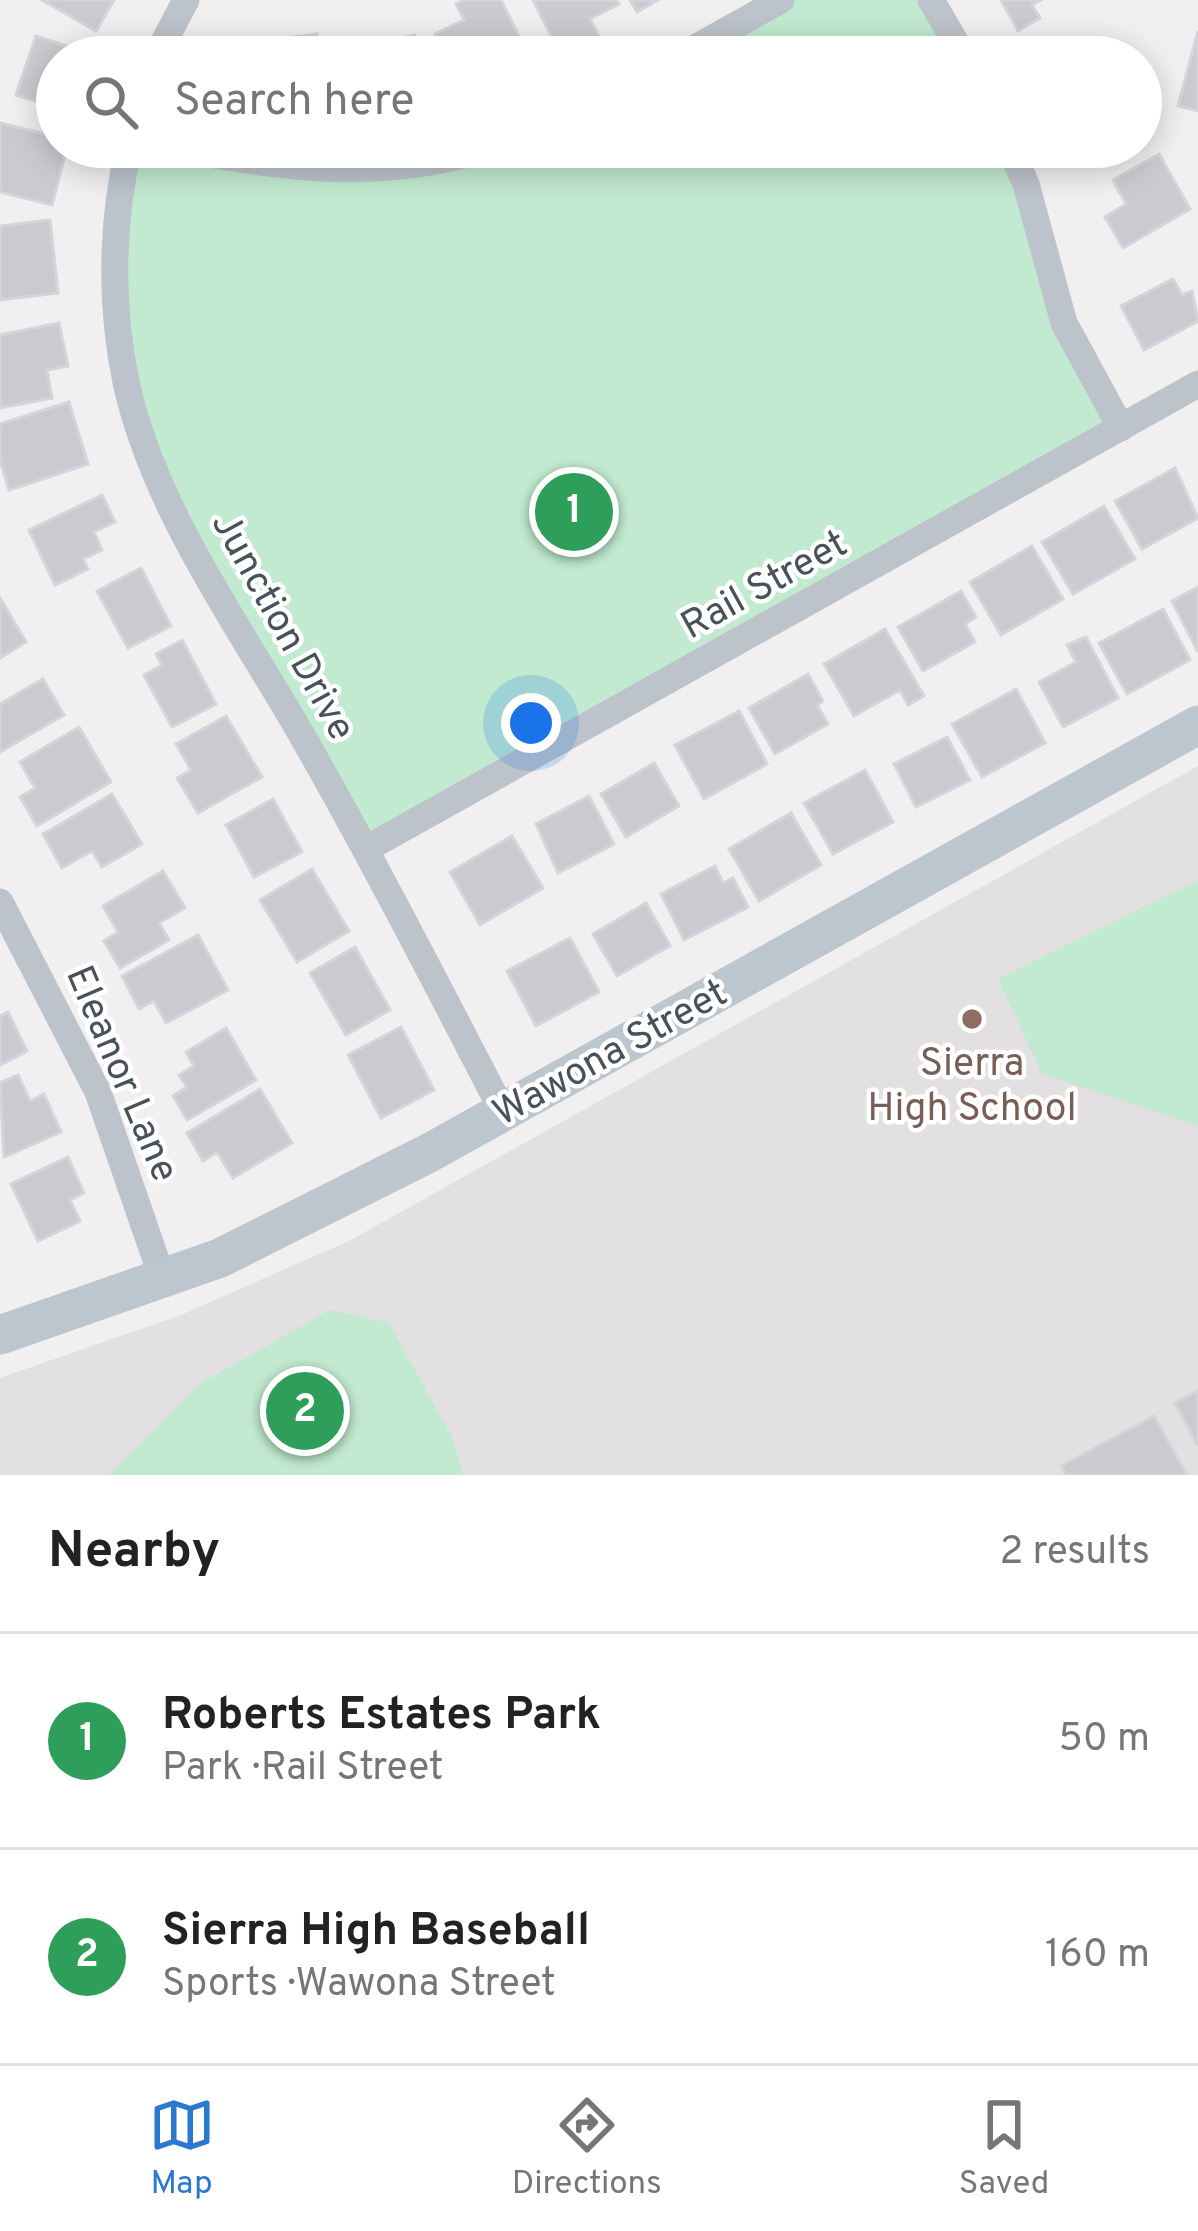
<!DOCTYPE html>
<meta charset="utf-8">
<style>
body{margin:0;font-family:Overpass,sans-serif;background:#f2f2f2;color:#222}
.you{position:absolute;left:531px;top:723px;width:42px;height:42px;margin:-30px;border:9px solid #fff;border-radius:50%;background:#1a73e8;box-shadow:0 0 0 18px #1a73e833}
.badge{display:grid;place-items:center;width:78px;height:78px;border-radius:50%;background:#2b78cf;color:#fff;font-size:39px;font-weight:700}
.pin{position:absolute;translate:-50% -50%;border:6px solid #fff;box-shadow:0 3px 12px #0006}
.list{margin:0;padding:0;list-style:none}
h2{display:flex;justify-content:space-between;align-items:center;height:156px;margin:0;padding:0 48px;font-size:51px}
h2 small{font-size:39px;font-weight:400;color:#767676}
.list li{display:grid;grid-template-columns:78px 1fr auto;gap:36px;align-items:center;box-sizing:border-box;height:216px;padding:0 48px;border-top:3px solid #e0e0e0}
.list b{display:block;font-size:45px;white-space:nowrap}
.list p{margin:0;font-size:39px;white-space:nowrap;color:#767676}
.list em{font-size:39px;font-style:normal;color:#767676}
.icon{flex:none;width:66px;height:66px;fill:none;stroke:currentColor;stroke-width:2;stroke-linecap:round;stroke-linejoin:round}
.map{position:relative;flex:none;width:1198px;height:1475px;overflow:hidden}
.search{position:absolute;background:#fff;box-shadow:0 6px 30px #0003;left:36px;right:36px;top:36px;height:132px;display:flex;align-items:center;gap:30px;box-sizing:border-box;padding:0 42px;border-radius:66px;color:#767676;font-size:45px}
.sheet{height:588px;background:#fff}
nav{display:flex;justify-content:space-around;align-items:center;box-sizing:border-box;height:168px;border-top:3px solid #e0e0e0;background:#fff;font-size:33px;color:#767676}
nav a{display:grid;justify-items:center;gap:6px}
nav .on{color:#2b78cf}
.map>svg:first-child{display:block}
</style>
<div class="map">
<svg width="1198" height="1475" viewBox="0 0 1198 1475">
<rect width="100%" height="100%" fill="#f1efef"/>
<!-- education -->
<path fill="#e2e0e0" d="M1198 766V1475H0V1378L181 1315 349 1241Z"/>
<!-- green -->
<path fill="#c1ead0" d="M781 0H931L964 57H679Z
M129 147H169L302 171 491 147H1010L1041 253 1121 428 366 849 200 559 127 383Z
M1198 880V1126L1042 1074 998 979Z
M330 1310 389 1323 453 1439 463 1475H108L201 1383Z"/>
<!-- building -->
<path fill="#c9cbd1" stroke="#d3d5da" stroke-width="3" d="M42 0H114L96 31Z
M464 0H501L529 57H447L435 34 464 20 456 4Z
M533 0H616L619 4 590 19 599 36 561 55Z
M630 0H658L637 12Z
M1001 0H1041L1032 5 1040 18 1018 31Z
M1198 31V111L1178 106Z
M317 34 319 57H246L244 43Z
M415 35 419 57H349L347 49Z
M36 36 91 54 57 57V108L16 95Z
M0 123 57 137V147H67L52 205 0 192Z
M1159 154 1190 209 1123 248 1105 217 1126 204 1113 180Z
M50 220 58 293 0 300V226Z
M1173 279 1182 295 1192 291 1198 321 1144 350 1121 306Z
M59 323 68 366 47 370 52 398 0 408V335Z
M69 402 88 464 9 490 0 460V424Z
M1175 468 1198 518 1142 549 1115 501Z
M102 495 115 522 94 532 102 550 83 559 88 569 55 585 29 530Z
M1104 506 1135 559 1073 594 1042 542Z
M1032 546 1063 599 1001 635 970 582Z
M141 568 171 626 128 648 97 591Z
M1198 587V652L1172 601Z
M961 591 976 617 965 624 975 642 923 671 898 627Z
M0 598 26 642 0 658Z
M1163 609 1190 660 1127 694 1099 643Z
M885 629 924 696 908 705 900 690 854 716 824 664Z
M1086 637 1118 698 1063 727 1039 682 1076 662 1067 645Z
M182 640 216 704 172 727 144 675 162 665 156 654Z
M808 674 823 701 817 705 828 724 775 754 749 708Z
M43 679 64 715 0 752V704Z
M1016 689 1045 743 982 777 952 724Z
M739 711 767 764 704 799 675 745Z
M226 716 262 777 198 813 177 778 191 770 176 744Z
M79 727 111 782 37 826 20 797 35 788 20 762Z
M947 737 970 780 916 807 894 764Z
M654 763 679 806 626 837 601 794Z
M865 770 893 822 833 854 804 803Z
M112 794 142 844 102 867 92 851 62 868 43 834Z
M589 796 614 844 558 873 536 824Z
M273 799 302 852 254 877 226 825Z
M791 813 821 865 759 901 729 849Z
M512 836 543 888 480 925 450 872Z
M715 866 723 883 733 878 748 907 684 940 661 894Z
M312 869 349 931 297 962 260 900Z
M163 871 185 908 159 923 169 940 120 968 104 941 118 932 103 906Z
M646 903 670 946 617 976 593 934Z
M198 935 228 990 166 1023 154 1001 139 1009 122 976Z
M570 938 599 992 536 1026 507 971Z
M355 947 390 1010 346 1035 310 973Z
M8 1012 27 1051 0 1065V1016Z
M401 1027 434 1090 381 1118 348 1055Z
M226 1028 256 1080 187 1120 173 1096 187 1087 179 1075 194 1066 186 1052Z
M18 1075 30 1101 44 1094 61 1132 4 1157 0 1083Z
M260 1089 292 1143 233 1178 217 1152 203 1161 187 1133Z
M68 1157 84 1193 70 1200 80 1221 38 1241 11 1184Z
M1198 1390V1446L1175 1403Z
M1154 1416 1187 1475H1066L1061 1466Z"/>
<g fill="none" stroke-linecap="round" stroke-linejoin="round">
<!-- street -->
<path stroke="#bcc3ca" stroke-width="27" d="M931 0 964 57
M156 57 186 0
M679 57 781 0
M129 147C111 223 110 305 126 382 153 507 237 623 300 732 371 856 436 983 502 1110
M169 147C283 167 378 184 491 147
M1010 147 1026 184 1064 323 1121 428
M366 849 1198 384
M0 902 98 1092 163 1280"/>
<!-- secondary -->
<path stroke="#bcc6cf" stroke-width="39" d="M0 1335 220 1258 429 1153 1198 725"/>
</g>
<!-- markers -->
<circle fill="#8d6e63" stroke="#fff" stroke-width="4.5" cx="972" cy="1019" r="12"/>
<g text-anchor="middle" stroke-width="9" stroke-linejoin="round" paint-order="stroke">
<!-- street labels -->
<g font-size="39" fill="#49525a" stroke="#fff">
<text transform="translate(763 583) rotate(-29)" y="14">Rail Street</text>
<text transform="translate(285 625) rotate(61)" y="14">Junction Drive</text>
<text transform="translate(609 1051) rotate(-29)" y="14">Wawona Street</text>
<text transform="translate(124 1073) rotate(67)" y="14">Eleanor Lane</text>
</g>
<!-- education labels -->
<g font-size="39" fill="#785e54" stroke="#fff">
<text x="972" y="1075">Sierra<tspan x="972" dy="45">High School</tspan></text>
</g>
</g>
</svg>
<div class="you"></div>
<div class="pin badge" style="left:574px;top:512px;background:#2e9e5b">1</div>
<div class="pin badge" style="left:305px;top:1411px;background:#2e9e5b">2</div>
<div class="search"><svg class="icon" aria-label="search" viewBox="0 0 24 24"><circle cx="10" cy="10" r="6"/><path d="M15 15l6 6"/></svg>Search here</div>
</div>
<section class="sheet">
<h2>Nearby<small>2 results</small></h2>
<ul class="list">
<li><span class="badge" style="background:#2e9e5b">1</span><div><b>Roberts Estates Park</b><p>Park · Rail Street</p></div><em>50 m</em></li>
<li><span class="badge" style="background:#2e9e5b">2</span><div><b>Sierra High Baseball</b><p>Sports · Wawona Street</p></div><em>160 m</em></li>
</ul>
</section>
<nav>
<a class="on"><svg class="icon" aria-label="map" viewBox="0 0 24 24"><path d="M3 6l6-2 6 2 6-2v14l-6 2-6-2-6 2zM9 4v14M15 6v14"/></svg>Map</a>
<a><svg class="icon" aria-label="directions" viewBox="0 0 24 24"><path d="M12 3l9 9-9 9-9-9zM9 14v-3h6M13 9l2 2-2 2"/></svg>Directions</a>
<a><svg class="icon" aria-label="saved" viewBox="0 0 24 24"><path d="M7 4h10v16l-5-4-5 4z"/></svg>Saved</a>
</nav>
